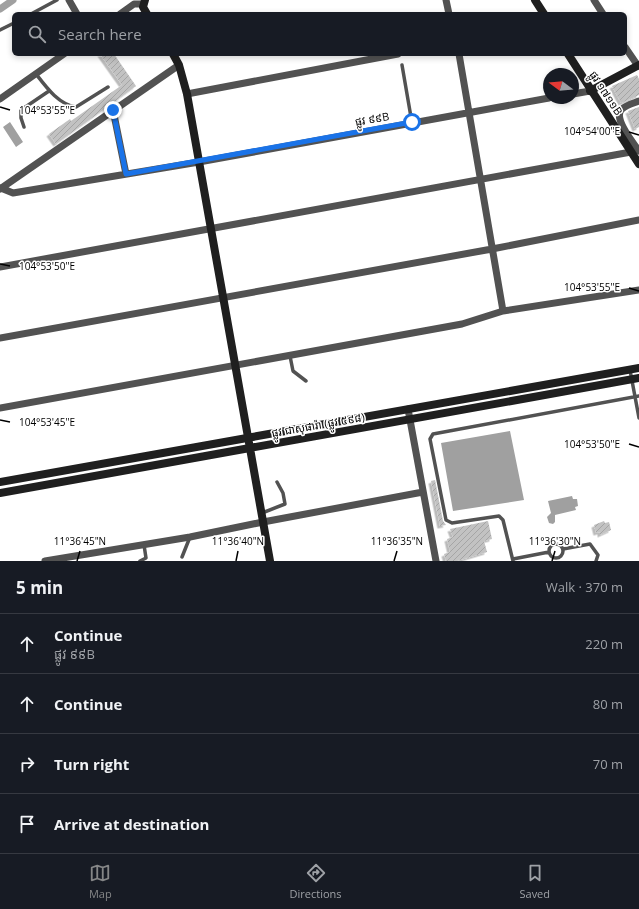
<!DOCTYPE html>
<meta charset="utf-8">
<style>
body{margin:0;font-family:"Open Sans","Noto Sans Khmer",sans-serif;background:#242831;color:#f1f3f6}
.compass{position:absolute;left:543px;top:68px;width:36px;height:36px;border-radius:50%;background:#171b24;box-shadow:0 2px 6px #0003;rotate:286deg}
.stop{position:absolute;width:12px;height:12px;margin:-9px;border:3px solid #1a73e8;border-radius:50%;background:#fff}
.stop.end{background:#1a73e8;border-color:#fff;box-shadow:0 1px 4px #0008}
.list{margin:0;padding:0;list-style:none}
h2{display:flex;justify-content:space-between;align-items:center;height:52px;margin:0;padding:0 16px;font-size:17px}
h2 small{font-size:13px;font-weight:400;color:#9ea1a6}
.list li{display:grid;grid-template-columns:26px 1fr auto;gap:12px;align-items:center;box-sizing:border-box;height:60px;padding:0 16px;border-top:1px solid #363941}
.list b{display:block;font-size:15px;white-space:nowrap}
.list p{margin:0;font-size:13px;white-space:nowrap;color:#9ea1a6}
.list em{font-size:13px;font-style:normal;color:#9ea1a6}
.icon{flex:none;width:22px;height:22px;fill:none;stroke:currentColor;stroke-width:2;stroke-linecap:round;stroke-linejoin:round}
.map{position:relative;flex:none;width:639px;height:561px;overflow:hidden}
.search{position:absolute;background:#171b24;box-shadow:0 2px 6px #0003;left:12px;right:12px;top:12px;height:44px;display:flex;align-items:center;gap:10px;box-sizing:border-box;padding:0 14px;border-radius:6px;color:#9ea1a6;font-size:15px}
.sheet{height:292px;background:#171b24}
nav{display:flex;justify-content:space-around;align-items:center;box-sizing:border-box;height:56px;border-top:1px solid #363941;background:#171b24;font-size:11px;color:#9ea1a6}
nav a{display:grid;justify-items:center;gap:2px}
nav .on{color:#858687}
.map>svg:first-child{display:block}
</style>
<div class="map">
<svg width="639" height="561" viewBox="0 0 639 561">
<defs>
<pattern id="building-hatch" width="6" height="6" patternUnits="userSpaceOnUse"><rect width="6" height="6" fill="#c2c2c2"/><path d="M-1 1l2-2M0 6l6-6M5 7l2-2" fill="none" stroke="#a5a5a5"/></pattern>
<filter id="shadow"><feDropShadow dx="-2.5" dy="2.5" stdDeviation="0" flood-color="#0004"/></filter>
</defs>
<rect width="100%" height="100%" fill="#fff"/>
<!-- water -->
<path fill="#a0a0a0" d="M10 122 23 142 16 147 3 127Z
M510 431 524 500 453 511 441 443Z
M572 496 573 499H577L578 506 575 507 576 510 555 515V522L553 524 549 523 547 517 551 513 548 501Z"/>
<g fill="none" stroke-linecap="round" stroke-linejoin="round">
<!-- canal -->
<path stroke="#a0a0a0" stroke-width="7" d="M0 9 13 0"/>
</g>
<!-- building -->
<path fill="url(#building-hatch)" filter="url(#shadow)" d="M100 54H114L136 86 56 144 49 134 70 119 71 121 122 85Z
M637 75 639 79V95L621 103 612 86Z
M639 107V127L635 129 628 111Z
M435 480 443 521 446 525 440 526 431 481Z
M488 521 492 539 484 541 487 552 457 561H446L444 554 450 552 447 539 453 537 450 529Z
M604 521 605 523 609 522 611 530 600 535V532L596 533 594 525Z"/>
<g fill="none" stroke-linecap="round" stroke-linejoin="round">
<!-- lane -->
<path stroke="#525252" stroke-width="3.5" d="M31 14 57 0
M0 30 14 23
M402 65 412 123
M36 74C46 87 59 105 76 107L108 87
M24 127 21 118V110L49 91
M290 356 293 371 306 381
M630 370 639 418
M262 513 285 504 283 493 277 482
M549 551a7 7 0 1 1 14 0a7 7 0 1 1-14 0Z
M563 549 590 544 598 555 596 561
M182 557 190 537
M513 559 549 552
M140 561 146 558 144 545
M513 561 503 520 499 516 452 523 446 520 430 439 433 434 639 396"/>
<!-- street -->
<path stroke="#525252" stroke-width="7" d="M69 0 77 14
M446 0 449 14
M594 0 603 14
M120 14 134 4H143
M625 47 638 66
M459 54 503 311
M187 94 398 54
M573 94 590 91
M0 99 64 54
M639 101C634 103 626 105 622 109 612 118 633 142 639 151
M113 110 126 174
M1 188 13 193 199 162 549 98
M0 189 179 65
M0 267 631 152
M0 338 492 249 639 220
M0 408 462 324 503 311 639 290
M408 409 436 561
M45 561 190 537 263 522 423 492"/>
<!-- secondary -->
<path stroke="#1f1f1f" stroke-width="8" d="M145 0 143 7 147 14
M535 0 544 14
M173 54 179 65 187 94 270 561
M568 54 639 164
M590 91 639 65
M0 482 639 368
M0 493 639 378"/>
</g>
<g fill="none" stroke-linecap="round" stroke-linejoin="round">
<!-- route -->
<path stroke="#1a73e8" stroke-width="5" d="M113 110 126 174 412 122"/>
</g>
<!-- ticks -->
<path fill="none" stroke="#000" stroke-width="1.5" d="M0 107 10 110M629 132 639 135M0 264 10 266M629 288 639 291M0 420 10 422M629 444 639 447M77 561 80 551M236 561 238 551M394 561 397 551M552 561 555 551"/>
<g text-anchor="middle" stroke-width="3" stroke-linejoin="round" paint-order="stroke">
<!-- street labels -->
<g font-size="11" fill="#000" stroke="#fff">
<text transform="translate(606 93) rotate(57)" y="4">ផ្លូវ ១៧១១B</text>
<text transform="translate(372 119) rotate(-10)" y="4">ផ្លូវ ៩៩B</text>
<text transform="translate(318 425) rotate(-10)" y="4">ផ្លូវ ជាសុផារ៉ា (ផ្លូវ ៥៩៨)</text>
</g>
</g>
<g font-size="10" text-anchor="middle" fill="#000" stroke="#fff" stroke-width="3" stroke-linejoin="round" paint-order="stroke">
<text x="47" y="114">104°53'55"E</text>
<text x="592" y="135">104°54'00"E</text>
<text x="47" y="270">104°53'50"E</text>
<text x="592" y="291">104°53'55"E</text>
<text x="47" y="426">104°53'45"E</text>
<text x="592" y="448">104°53'50"E</text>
<text x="80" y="545">11°36'45"N</text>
<text x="238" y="545">11°36'40"N</text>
<text x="397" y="545">11°36'35"N</text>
<text x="555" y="545">11°36'30"N</text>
</g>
</svg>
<svg class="compass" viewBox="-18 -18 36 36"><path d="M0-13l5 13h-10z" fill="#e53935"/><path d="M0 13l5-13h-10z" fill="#9ea1a6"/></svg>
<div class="stop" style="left:412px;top:122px"></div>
<div class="stop end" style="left:113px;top:110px"></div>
<div class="search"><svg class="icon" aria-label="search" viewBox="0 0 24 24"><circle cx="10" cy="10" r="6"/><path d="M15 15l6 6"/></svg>Search here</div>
</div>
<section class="sheet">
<h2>5 min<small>Walk · 370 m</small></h2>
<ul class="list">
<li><svg class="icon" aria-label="ahead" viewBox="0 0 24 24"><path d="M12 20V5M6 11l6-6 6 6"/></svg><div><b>Continue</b><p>ផ្លូវ ៩៩B</p></div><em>220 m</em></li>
<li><svg class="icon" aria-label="ahead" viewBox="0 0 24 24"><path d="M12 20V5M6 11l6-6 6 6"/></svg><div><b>Continue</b></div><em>80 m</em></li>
<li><svg class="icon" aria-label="right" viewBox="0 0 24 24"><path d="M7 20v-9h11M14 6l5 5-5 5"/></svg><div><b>Turn right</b></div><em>70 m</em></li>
<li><svg class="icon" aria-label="arrive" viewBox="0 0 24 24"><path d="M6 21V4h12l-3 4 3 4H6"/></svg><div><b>Arrive at destination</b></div></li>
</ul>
</section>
<nav>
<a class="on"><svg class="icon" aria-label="map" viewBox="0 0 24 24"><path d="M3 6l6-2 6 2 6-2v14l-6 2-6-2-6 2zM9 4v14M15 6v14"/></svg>Map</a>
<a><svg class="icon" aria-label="directions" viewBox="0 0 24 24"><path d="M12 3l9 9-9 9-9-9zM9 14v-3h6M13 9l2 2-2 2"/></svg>Directions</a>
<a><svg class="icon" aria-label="saved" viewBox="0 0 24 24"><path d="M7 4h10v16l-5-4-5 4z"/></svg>Saved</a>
</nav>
